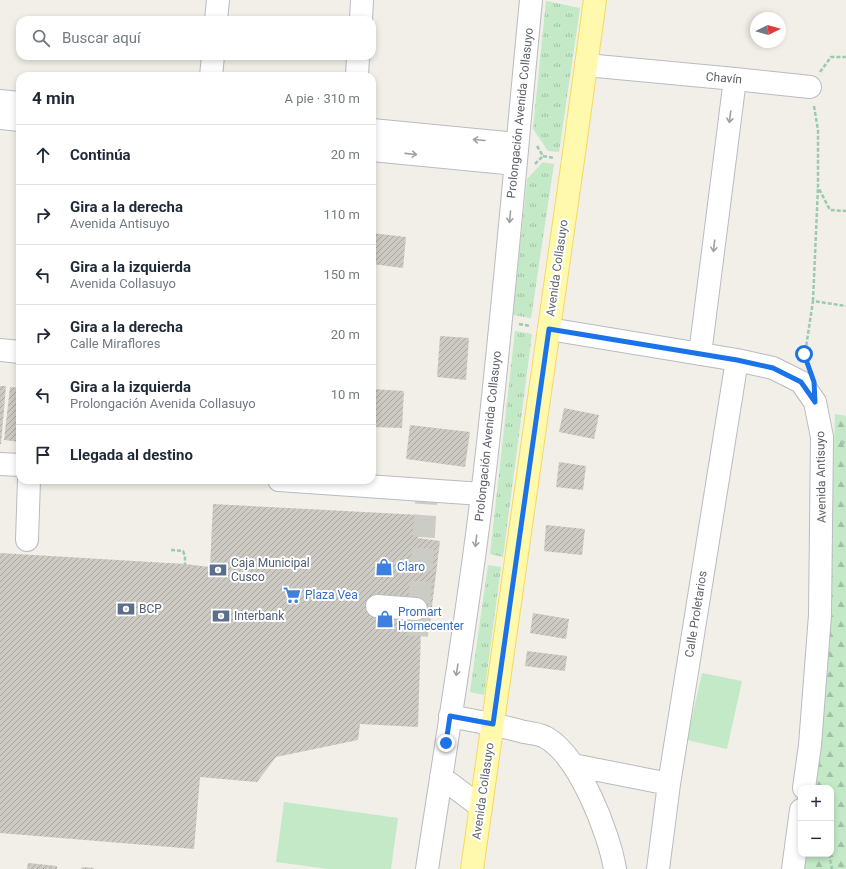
<!DOCTYPE html>
<html lang="es">
<meta charset="utf-8">
<style>
body{margin:0;font-family:Roboto,sans-serif;background:#f2f2f3;color:#1f2937}
.controls{position:absolute;right:12px;bottom:12px;display:grid;overflow:hidden;border-radius:8px;box-shadow:0 2px 6px #0003}
.controls button{width:36px;height:36px;display:grid;place-items:center;padding:0;border:0;border-bottom:1px solid #e0e1e3;background:#fff;color:#1f2937;font:20px sans-serif}
.compass{position:absolute;left:750px;top:12px;width:36px;height:36px;border-radius:50%;background:#fff;box-shadow:0 2px 6px #0003;rotate:85deg}
.stop{position:absolute;width:12px;height:12px;margin:-9px;border:3px solid #1a73e8;border-radius:50%;background:#fff}
.stop.end{background:#1a73e8;border-color:#fff;box-shadow:0 1px 4px #0008}
.list{margin:0;padding:0;list-style:none}
h2{display:flex;justify-content:space-between;align-items:center;height:52px;margin:0;padding:0 16px;font-size:17px}
h2 small{font-size:13px;font-weight:400;color:#747a83}
.list li{display:grid;grid-template-columns:26px 1fr auto;gap:12px;align-items:center;box-sizing:border-box;height:60px;padding:0 16px;border-top:1px solid #e0e1e3}
.list b{display:block;font-size:15px;white-space:nowrap}
.list p{margin:0;font-size:13px;white-space:nowrap;color:#747a83}
.list em{font-size:13px;font-style:normal;color:#747a83}
.icon{flex:none;width:22px;height:22px;fill:none;stroke:currentColor;stroke-width:2;stroke-linecap:round;stroke-linejoin:round}
.map{position:relative;flex:none;width:846px;height:869px;overflow:hidden}
.search{position:absolute;background:#fff;box-shadow:0 2px 6px #0003;left:16px;top:16px;width:360px;height:44px;display:flex;align-items:center;gap:10px;box-sizing:border-box;padding:0 14px;border-radius:12px;color:#747a83;font-size:15px}
.panel{position:absolute;background:#fff;box-shadow:0 2px 6px #0003;left:16px;top:72px;width:360px;height:412px;border-radius:12px}
.map>svg:first-child{display:block}
</style>
<div class="map">
<svg width="846" height="869" viewBox="0 0 846 869">
<defs>
<pattern id="grass-tufts" width="24" height="20" patternUnits="userSpaceOnUse"><rect width="24" height="20" fill="#c3e9c7"/><path d="M3 7l-1-3M5 7V3M7 7l1-3M15 17l-1-3M17 17v-4M19 17l1-3" fill="none" stroke="#a2c0a5"/></pattern>
<pattern id="forest-firs" width="22" height="20" patternUnits="userSpaceOnUse"><rect width="22" height="20" fill="#c3e9c7"/><path d="M5 1l3.5 6h-7zM16 11l3.5 6h-7z" fill="#a2c0a5"/></pattern>
<pattern id="building-hatch" width="6" height="6" patternUnits="userSpaceOnUse"><rect width="6" height="6" fill="#cccac3"/><path d="M-1 1l2-2M0 6l6-6M5 7l2-2" fill="none" stroke="#a9a7a2"/></pattern>
</defs>
<rect width="100%" height="100%" fill="#f1efe7"/>
<!-- grass -->
<path fill="url(#grass-tufts)" d="M546 1 580 8 559 152 548 151 533 129Z
M543 162 554 164 531 318 513 315 527 179Z
M515 331 532 334 503 557 490 554Z
M488 565 501 567 484 695 470 692Z"/>
<!-- forest -->
<path fill="url(#forest-firs)" d="M835 414 846 416V869H804L806 854H831V788H813L827 655Z"/>
<!-- green -->
<path fill="#c3e9c7" d="M702 673 742 681 727 749 687 740Z
M284 802 398 818 391 869H328L276 862Z"/>
<!-- building -->
<path fill="url(#building-hatch)" d="M372 233 406 237 403 268 372 264Z
M440 336 469 338 466 380 437 377Z
M0 386H6L1 444H0Z
M10 387 20 388V442L4 440Z
M372 389 404 391 402 428 372 427Z
M564 408 599 415 594 439 559 432Z
M410 425 470 432 465 467 406 459Z
M559 462 586 466 583 490 556 487Z
M213 504 421 515 418 538 440 541 429 631 421 630 418 727 360 724 358 740 276 757 257 782 200 777 194 849 0 833V553L185 564 210 567Z
M546 525 585 529 582 555 544 551Z
M533 613 569 619 566 639 530 633Z
M527 651 567 656 565 671 525 666Z
M28 863 57 866V869H27Z
M82 867 94 868V869H81Z"/>
<g fill="none" stroke-linecap="round" stroke-linejoin="round">
<!-- minor-tunnel -->
<path stroke="#ccccc7" stroke-width="22" stroke-dasharray="22 11" stroke-linecap="butt" d="M417 636 427 489"/>
<!-- minor casing -->
<g stroke="#b9bbc1" stroke-width="24">
<path id="minor" d="M216 20 218 0
M361 20 362 0
M586 65 735 79 810 87
M211 76 213 56
M357 76 358 56
M0 101 20 103
M0 118 20 120
M372 130 517 144
M372 150 515 164
M549 329 737 360 773 368 801 382 815 402 822 437 820 615 810 745 804 788
M0 350 20 352
M700 354 735 79
M0 464 20 465
M279 480 482 494
M27 540 29 480
M377 606 416 609
M450 716C475 721 500 725 524 732 531 733 539 734 545 737 579 755 609 833 615 869
M573 765 669 784
M441 777 481 807
M427 869C446 744 467 620 482 495 502 330 515 165 531 0
M658 869 669 784 737 360
M793 869 801 810"/>
</g>
<!-- major casing -->
<g stroke="#f6d95b" stroke-width="24">
<path id="major" d="M472 869 573 160 595 0"/>
</g>
<!-- path -->
<path stroke="#9ccaae" stroke-width="2.5" stroke-dasharray="4 2" stroke-linecap="butt" d="M820 72 831 57H846
M814 106 818 130V187L830 210 846 211
M537 146 543 156
M543 156 554 158
M535 164 543 156
M813 301 818 187
M519 324 530 326
M808 363 805 354 813 301 846 306
M841 441 846 444
M171 550 183 551 185 556V564
M829 854 832 869"/>
<!-- minor -->
<use href="#minor" stroke="#fff" stroke-width="22"/>
<!-- major -->
<use href="#major" stroke="#fff9ae" stroke-width="22"/>
</g>
<!-- one-way arrows -->
<defs><path id="oneway-shaft" d="M-6 0H5M1.5-3L5.5 0L1.5 3" fill="none" stroke-width="1.6" stroke-linecap="round" stroke-linejoin="round"/></defs>
<g stroke="#9ea0a4">
<use href="#oneway-shaft" transform="translate(730 117) rotate(97)"/>
<use href="#oneway-shaft" transform="translate(479 140) rotate(-175)"/>
<use href="#oneway-shaft" transform="translate(411 154) rotate(6)"/>
<use href="#oneway-shaft" transform="translate(510 217) rotate(95)"/>
<use href="#oneway-shaft" transform="translate(714 246) rotate(97)"/>
<use href="#oneway-shaft" transform="translate(476 541) rotate(97)"/>
<use href="#oneway-shaft" transform="translate(457 670) rotate(99)"/>
</g>
<g fill="none" stroke-linecap="round" stroke-linejoin="round">
<!-- route -->
<path stroke="#1a73e8" stroke-width="5" d="M446 743 450 716 493 724 549 329 737 360 773 368 801 382 815 402 814 382 804 354"/>
</g>
<!-- icons -->
<defs>
<g id="shop-bare" transform="scale(1.38)"><path d="M-5-2.5h2.3a2.7 3.5 0 0 1 5.4 0H5L5.5 6h-11ZM-1.5-2.5h3a1.5 2.3 0 0 0-3 0Z" fill="#3f7fe0" stroke="#fff" stroke-width="2.5" paint-order="stroke"/></g>
<g id="bank-bare" transform="scale(1.38)"><path d="M-6-4H6V4H-6ZM0-2.3a2.3 2.3 0 1 0 0 4.6a2.3 2.3 0 1 0 0-4.6Z" fill="#5c6f8a" stroke="#fff" stroke-width="2.5" paint-order="stroke"/></g>
<g id="supermarket-bare" transform="scale(1.38)"><path d="M-6-5.5h2.5l.6 2H6L4.5 2H-2.5L-4.4-4H-6ZM-1.5 3.2a1.3 1.3 0 1 0 .1 0ZM3 3.2a1.3 1.3 0 1 0 .1 0Z" fill="#3f7fe0" stroke="#fff" stroke-width="2.5" paint-order="stroke"/></g>
</defs>
<g fill-rule="evenodd">
<use href="#shop-bare" x="384" y="567"/>
<use href="#bank-bare" x="218" y="570"/>
<use href="#supermarket-bare" x="292" y="595"/>
<use href="#bank-bare" x="126" y="609"/>
<use href="#bank-bare" x="221" y="616"/>
<use href="#shop-bare" x="385" y="619"/>
</g>
<g text-anchor="middle" stroke-width="4" stroke-linejoin="round" paint-order="stroke">
<!-- street labels -->
<g font-size="12" fill="#5e6168" stroke="#fff">
<text transform="translate(724 78) rotate(5)" y="4">Chavín</text>
<text transform="translate(520 113) rotate(-84)" y="4">Prolongación Avenida Collasuyo</text>
<text transform="translate(557 268) rotate(-82)" y="4">Avenida Collasuyo</text>
<text transform="translate(488 436) rotate(-84)" y="4">Prolongación Avenida Collasuyo</text>
<text transform="translate(821 477) rotate(-91)" y="4">Avenida Antisuyo</text>
<text transform="translate(696 614) rotate(-81)" y="4">Calle Proletarios</text>
<text transform="translate(483 791) rotate(-82)" y="4">Avenida Collasuyo</text>
</g>
<!-- service labels -->
<g font-size="12" fill="#4e5e75" stroke="#fff" text-anchor="start">
<text x="231" y="567">Caja Municipal<tspan x="231" dy="14">Cusco</tspan></text>
<text x="139" y="613">BCP</text>
<text x="234" y="620">Interbank</text>
</g>
<!-- shop labels -->
<g font-size="12" fill="#366cbe" stroke="#fff" text-anchor="start">
<text x="397" y="571">Claro</text>
<text x="305" y="599">Plaza Vea</text>
<text x="398" y="616">Promart<tspan x="398" dy="14">Homecenter</tspan></text>
</g>
</g>
</svg>
<div class="controls">
<button>+</button>
<button>−</button>
</div>
<svg class="compass" viewBox="-18 -18 36 36"><path d="M0-13l5 13h-10z" fill="#e53935"/><path d="M0 13l5-13h-10z" fill="#747a83"/></svg>
<div class="stop" style="left:804px;top:354px"></div>
<div class="stop end" style="left:446px;top:743px"></div>
<div class="search"><svg class="icon" aria-label="search" viewBox="0 0 24 24"><circle cx="10" cy="10" r="6"/><path d="M15 15l6 6"/></svg>Buscar aquí</div>
<section class="panel">
<h2>4 min<small>A pie · 310 m</small></h2>
<ul class="list">
<li><svg class="icon" aria-label="ahead" viewBox="0 0 24 24"><path d="M12 20V5M6 11l6-6 6 6"/></svg><div><b>Continúa</b></div><em>20 m</em></li>
<li><svg class="icon" aria-label="right" viewBox="0 0 24 24"><path d="M7 20v-9h11M14 6l5 5-5 5"/></svg><div><b>Gira a la derecha</b><p>Avenida Antisuyo</p></div><em>110 m</em></li>
<li><svg class="icon" aria-label="left" viewBox="0 0 24 24"><path d="M17 20v-9H6M10 6l-5 5 5 5"/></svg><div><b>Gira a la izquierda</b><p>Avenida Collasuyo</p></div><em>150 m</em></li>
<li><svg class="icon" aria-label="right" viewBox="0 0 24 24"><path d="M7 20v-9h11M14 6l5 5-5 5"/></svg><div><b>Gira a la derecha</b><p>Calle Miraflores</p></div><em>20 m</em></li>
<li><svg class="icon" aria-label="left" viewBox="0 0 24 24"><path d="M17 20v-9H6M10 6l-5 5 5 5"/></svg><div><b>Gira a la izquierda</b><p>Prolongación Avenida Collasuyo</p></div><em>10 m</em></li>
<li><svg class="icon" aria-label="arrive" viewBox="0 0 24 24"><path d="M6 21V4h12l-3 4 3 4H6"/></svg><div><b>Llegada al destino</b></div></li>
</ul>
</section>
</div>
